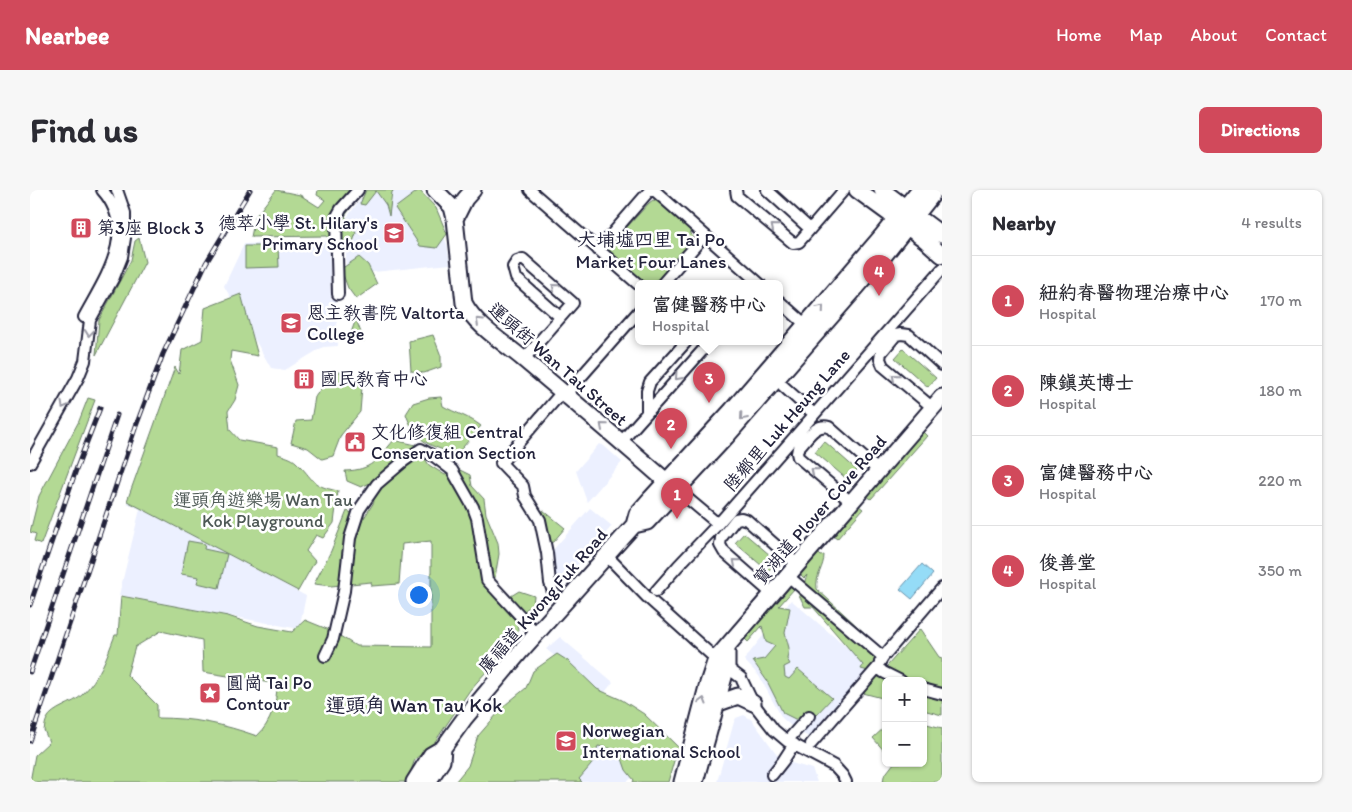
<!DOCTYPE html>
<meta charset="utf-8">
<style>
body{margin:0;font-family:Itim,"LXGW WenKai TC",sans-serif;background:#f7f7f7;color:#2b2b33}
.controls{position:absolute;right:15px;bottom:15px;display:grid;overflow:hidden;border-radius:8px;box-shadow:0 1px 4px #0004}
.controls button{width:45px;height:45px;display:grid;place-items:center;padding:0;border:0;border-bottom:1px solid #e1e1e2;background:#fff;color:#2b2b33;font:25px sans-serif}
.you{position:absolute;left:388px;top:404px;width:18px;height:18px;margin:-12px;border:4px solid #fff;border-radius:50%;background:#1a73e8;box-shadow:0 0 0 8px #1a73e833}
.badge{display:grid;place-items:center;width:32px;height:32px;border-radius:50%;background:#d1495b;color:#fff;font-size:16px;font-weight:700}
.pin{position:absolute;translate:-50% -41px;filter:drop-shadow(0 1px 2px #0008)}
.pin::after{content:'';position:absolute;top:26px;width:18px;height:15px;background:inherit;clip-path:polygon(0 0,100% 0,50% 100%)}
.popup{position:absolute;left:605px;top:90px;width:148px;height:65px;box-sizing:border-box;display:grid;place-content:center;border-radius:8px;background:#fff;filter:drop-shadow(0 1px 4px #0005);font-size:16px;white-space:nowrap;color:#7c7c81}
.popup b{font-size:19px;color:#2b2b33}
.popup::after{content:'';position:absolute;left:50%;top:100%;margin-left:-10px;border:10px solid transparent;border-top-color:#fff}
.list{margin:0;padding:0;list-style:none}
h2{display:flex;justify-content:space-between;align-items:center;height:65px;margin:0;padding:0 20px;font-size:21px}
h2 small{font-size:16px;font-weight:400;color:#7c7c81}
.list li{display:grid;grid-template-columns:32px 1fr auto;gap:15px;align-items:center;box-sizing:border-box;height:90px;padding:0 20px;border-top:1px solid #e1e1e2}
.list b{display:block;font-size:19px;white-space:nowrap}
.list p{margin:0;font-size:16px;white-space:nowrap;color:#7c7c81}
.list em{font-size:16px;font-style:normal;color:#7c7c81}
.map{position:relative;flex:none;width:912px;height:592px;overflow:hidden;border-radius:8px}
header{display:flex;align-items:center;gap:30px;box-sizing:border-box;height:70px;padding:0 25px;background:#d1495b;color:#fff}
header strong{font-size:24px}
nav{display:flex;gap:28px;margin-inline-start:auto;font-size:18px}
.intro{display:flex;align-items:center;justify-content:space-between;box-sizing:border-box;height:120px;padding:0 30px}
h1{margin:0;font-size:35px}
.button{padding:12px 22px;border-radius:8px;background:#d1495b;color:#fff;font-size:18px;font-weight:700}
main{display:flex;gap:30px;padding:0 30px}
aside{flex:1;background:#fff;border-radius:8px;box-shadow:0 1px 4px #0004}
.map>svg:first-child{display:block}
</style>
<header>
<strong>Nearbee</strong>
<nav><a>Home</a><a>Map</a><a>About</a><a>Contact</a></nav>
</header>
<div class="intro"><h1>Find us</h1><a class="button">Directions</a></div>
<main>
<div class="map">
<svg width="912" height="592" viewBox="0 0 912 592">
<rect width="100%" height="100%" fill="#fff"/>
<filter id="ink" filterUnits="userSpaceOnUse"><feTurbulence type="fractalNoise" baseFrequency=".02" numOctaves="2"/><feDisplacementMap in="SourceGraphic" scale="10" xChannelSelector="R" yChannelSelector="G"/><feConvolveMatrix kernelMatrix="1 2 1 2 8 2 1 2 1" color-interpolation-filters="sRGB"/></filter>
<g filter="url(#ink)">
<!-- built -->
<path fill="#ecf0ff" d="M342 0H383L398 12 417 54 420 74 316 85V50L313 33 329 11Z
M299 51 301 109H306L308 156 293 157 255 180 241 178 194 96 214 54Z
M569 254 574 256 592 272 557 312 546 281Z
M97 311 276 406 269 439 89 405 110 319 97 314Z
M560 318 582 336 531 394 526 390 522 361Z
M761 410 841 478 781 548 767 541 752 528 729 486 714 470Z
M530 447 583 492 572 506 516 459Z
M714 525 722 530 751 570 782 579 787 592H687L704 532 706 528Z
M575 545 608 582 597 592H453Z"/>
<!-- green -->
<path fill="#b3d994" stroke="#6a7e68" fill-rule="evenodd" d="M246 0 270 5 289 17 295 10 287 5 288 0H333L315 26 326 43 322 55 304 69 302 52 297 46 221 47 225 27Z
M336 0H364L362 2 359 26 356 15 346 1 335 15 330 14Z
M389 0 406 18 417 44 407 58 390 56 365 18Z
M623 10 627 11 659 39 663 48 661 55 626 94H615L577 59 619 13Z
M109 48 115 72 66 165 69 130 101 70 105 51Z
M215 56H248L249 77 215 78Z
M329 67 338 75 347 94 326 109 318 98 311 79Z
M211 104 228 166 201 161 200 170 209 195 205 210 198 221 200 240 209 250 248 257V264C254 266 262 268 266 272 285 290 279 295 308 301L304 333 293 348 286 345 276 361 285 371 268 401 97 311 145 177 149 184 152 160 172 150 175 118Z
M326 129 334 151H318Z
M403 145 411 166V177L394 183 381 181 379 151Z
M873 159 906 188 898 197 865 168Z
M318 181 332 197 330 222 311 245 303 266 292 269 278 258 261 253 266 231 281 230 285 207 302 183Z
M411 207 413 216C425 223 440 227 451 236L427 264C400 256 386 253 376 224L383 213 399 208Z
M58 208 65 210 11 354 4 351 6 344 0 342 9 306 49 231Z
M893 242 897 246 841 309 837 306Z
M364 250 386 255 399 275 415 285 430 280 440 285 442 296 454 309 456 324 468 353 469 364 462 405 487 432 488 440 486 448 440 500 402 556 385 569 377 592H0L5 565 19 552 14 540C15 536 15 532 17 529 22 518 43 514 52 505 70 487 76 469 85 445H88L91 406 198 426 228 436 262 442 275 430 302 441 326 456 401 457V351L372 354 369 394 342 396 341 392 301 396 284 394 301 361 317 321 334 328 344 312 340 302 347 290 331 297 317 291 315 281C342 280 347 270 364 250ZM131 441 172 450 173 482 247 494C247 513 241 533 227 546 193 534 164 528 127 528V515L97 485 105 457Z
M794 251 827 280 818 290 785 262Z
M829 316 833 319 807 349 803 346Z
M513 320 535 338 523 352 517 353Z
M714 343 747 371 738 381 705 353Z
M158 351 175 354 174 359 197 364 189 398 167 393 169 387 151 384Z
M788 363 791 366 794 365C794 378 785 385 787 399L842 450C849 461 848 471 842 482L831 479 833 475 783 417H775L768 403 773 396 777 385 774 388 770 384Z
M761 394 765 398 749 416 760 418 755 443 759 458 757 469 760 474 754 477 755 487 759 489 768 479 802 508 786 525 782 522 780 530 765 529 753 523 737 491 723 471 734 469 745 456 736 452 732 436 718 452 714 448Z
M489 401 504 406 503 414 493 422 481 419V406Z
M890 439 909 467 912 468V525L893 520V491H856V509L833 503Z
M527 464 538 471 567 499 592 510 614 524 648 557 638 592H603L604 590 596 580 589 560 568 556 561 575 549 589 552 592H425L438 576 448 546 475 515 496 498 503 481Z
M893 533 912 538V592H853L854 586 864 573H893Z
M856 536V563L843 548Z"/>
<!-- water -->
<path fill="#95dcf7" stroke="#6792ac" d="M892 374 903 384 882 409 870 399Z"/>
<g fill="none" stroke-linecap="round" stroke-linejoin="round">
<!-- street casing -->
<g stroke="#22223b" stroke-width="14">
<path id="street" d="M500 0 609 95
M624 0 730 94
M706 0 707 6 763 53 769 52 814 0
M737 0 780 39
M568 60 620 0
M632 94 675 45
M308 104 306 28 311 19 328 0
M749 111 776 135
M54 127C75 88 109 41 72 0
M494 169 543 113 493 69 487 71 483 77 486 88 530 127
M753 196 784 224
M532 202 471 273 493 296 495 306 510 330 517 363 520 393 523 402 535 414
M535 205 609 121
M903 218 853 176 850 169 851 163 866 145 871 144 879 145 912 175
M617 223V201L620 192 656 152
M591 252 680 152
M0 273 48 188 55 171 60 130 84 87 92 67 95 48V23L87 0
M657 308 688 334
M821 312 768 267 767 263 768 258C777 249 785 233 799 237L849 281
M577 366 617 407 686 469 711 488 723 513 744 540 757 551 804 576 813 586 816 592
M758 386 853 467
M626 401 648 376 688 334 912 79
M742 404 694 362 690 355 691 348 706 329 711 328 717 330 768 375
M295 466 303 449 314 401 320 348 329 320 347 294 374 271 391 259 405 267 422 280 443 317 447 328 457 390 507 444
M850 472 853 467 912 398
M893 499 912 504
M757 551 779 526
M781 554 848 477 853 482 871 491
M742 585 753 571 764 554"/>
</g>
<!-- secondary casing -->
<g stroke="#22223b" stroke-width="19">
<path id="secondary" d="M405 0 422 17 425 29 434 113C446 136 473 152 492 168 541 209 588 249 636 291L641 298
M827 0 894 49 912 65
M852 0 912 45
M425 29 435 9 443 0
M604 335 617 332 696 247 805 122 853 67 902 5 903 0
M686 514 708 506 723 513
M384 592 401 565 413 558 434 529 491 461 604 335 607 324 621 308 702 220 851 47 889 0
M398 592 412 571 413 558
M652 592 678 493 686 469 912 207
M665 592 697 476V456"/>
</g>
<!-- street -->
<use href="#street" stroke="#fff" stroke-width="10"/>
<!-- secondary -->
<use href="#secondary" stroke="#fff" stroke-width="15"/>
<!-- rail casing -->
<g stroke="#22223b" stroke-width="5">
<path id="rail" d="M0 415 46 280 70 218
M0 482 87 225
M0 551 106 236 133 164 176 73 220 0"/>
</g>
<!-- rail -->
<use href="#rail" stroke="#fff" stroke-width="3" stroke-dasharray="9" stroke-linecap="butt"/>
</g>
<!-- one-way arrows -->
<defs><path id="oneway-chevron" d="M-2-3.5L2.5 0L-2 3.5" fill="none" stroke-width="1.6" stroke-linecap="round" stroke-linejoin="round" transform="scale(1.25)"/></defs>
<g stroke="#9c9ca7">
<use href="#oneway-chevron" transform="translate(744 37) rotate(-140)"/>
<use href="#oneway-chevron" transform="translate(525 97) rotate(-139)"/>
<use href="#oneway-chevron" transform="translate(791 118) rotate(-50)"/>
<use href="#oneway-chevron" transform="translate(449 131) rotate(-137)"/>
<use href="#oneway-chevron" transform="translate(59 143) rotate(96)"/>
<use href="#oneway-chevron" transform="translate(648 187) rotate(132)"/>
<use href="#oneway-chevron" transform="translate(865 187) rotate(-139)"/>
<use href="#oneway-chevron" transform="translate(34 215) rotate(119)"/>
<use href="#oneway-chevron" transform="translate(713 227) rotate(131)"/>
<use href="#oneway-chevron" transform="translate(573 236) rotate(-139)"/>
<use href="#oneway-chevron" transform="translate(784 281) rotate(-140)"/>
<use href="#oneway-chevron" transform="translate(706 372) rotate(-139)"/>
<use href="#oneway-chevron" transform="translate(673 511) rotate(-75)"/>
</g>
</g>
<!-- icons -->
<defs>
<g id="building-square" transform="scale(1.125)"><rect x="-9" y="-9" width="18" height="18" rx="4" fill="#d1495b" stroke="#fff"/><path d="M-4-6H4V6H1V3H-1V6H-4ZM-2.5-4.3h1.7v1.8h-1.7ZM.8-4.3h1.7v1.8H.8ZM-2.5-1h1.7V.8h-1.7ZM.8-1h1.7V.8H.8Z" fill="#fff"/></g>
<g id="school-square" transform="scale(1.125)"><rect x="-9" y="-9" width="18" height="18" rx="4" fill="#d1495b" stroke="#fff"/><path d="M0-5L7-2L0 1L-7-2ZM-4 1L0 2.5L4 1V4Q0 6-4 4Z" fill="#fff"/></g>
<g id="civic-square" transform="scale(1.125)"><rect x="-9" y="-9" width="18" height="18" rx="4" fill="#d1495b" stroke="#fff"/><path d="M-.6-6.5H3V-4.5H.6V-3L4-1V1h2V6H-6V1h2V-1L-.6-3ZM-1.2 2.5V6h2.4V2.5Z" fill="#fff"/></g>
<g id="sight-square" transform="scale(1.125)"><rect x="-9" y="-9" width="18" height="18" rx="4" fill="#d1495b" stroke="#fff"/><path d="M0-6L1.8-2.2L6-1.7L2.9 1.2L3.7 5.4L0 3.3L-3.7 5.4L-2.9 1.2L-6-1.7L-1.8-2.2Z" fill="#fff"/></g>
</defs>
<g fill-rule="evenodd">
<use href="#building-square" x="51" y="38"/>
<use href="#school-square" x="364" y="43"/>
<use href="#school-square" x="261" y="133"/>
<use href="#building-square" x="274" y="189"/>
<use href="#civic-square" x="325" y="252"/>
<use href="#sight-square" x="180" y="503"/>
<use href="#school-square" x="536" y="551"/>
</g>
<g text-anchor="middle" stroke-width="5" stroke-linejoin="round" paint-order="stroke">
<!-- poi labels -->
<g font-size="18" fill="#22223b" stroke="#fff" text-anchor="start">
<text x="348" y="39" text-anchor="end">德萃小學 St. Hilary's<tspan x="348" dy="21">Primary School</tspan></text>
<text x="67" y="44">第3座 Block 3</text>
<text x="277" y="129">恩主教書院 Valtorta<tspan x="277" dy="21">College</tspan></text>
<text x="290" y="195">國民教育中心</text>
<text x="341" y="248">文化修復組 Central<tspan x="341" dy="21">Conservation Section</tspan></text>
<text x="196" y="499">圓崗 Tai Po<tspan x="196" dy="21">Contour</tspan></text>
<text x="552" y="547">Norwegian<tspan x="552" dy="21">International School</tspan></text>
</g>
<!-- street labels -->
<g font-size="18" fill="#22223b" stroke="#fff">
<text transform="translate(528 174) rotate(41)" y="6">運頭街 Wan Tau Street</text>
<text transform="translate(757 230) rotate(-49)" y="6">陸鄉里 Luk Heung Lane</text>
<text transform="translate(790 320) rotate(-49)" y="6">寶湖道 Plover Cove Road</text>
<text transform="translate(513 411) rotate(-49)" y="6">廣福道 Kwong Fuk Road</text>
</g>
<!-- park labels -->
<g font-size="18" fill="#4e5956" stroke="#fff">
<text x="233" y="316">運頭角遊樂場 Wan Tau<tspan x="233" dy="21">Kok Playground</tspan></text>
</g>
<!-- neighbourhood labels -->
<g font-size="19" fill="#22223b" stroke="#fff">
<text x="621" y="56">大埔墟四里 Tai Po<tspan x="621" dy="22">Market Four Lanes</tspan></text>
</g>
<!-- quarter labels -->
<g font-size="20" fill="#22223b" stroke="#fff">
<text x="384" y="522">運頭角 Wan Tau Kok</text>
</g>
</g>
</svg>
<div class="controls">
<button>+</button>
<button>−</button>
</div>
<div class="you"></div>
<div class="pin badge" style="left:647px;top:329px">1</div>
<div class="pin badge" style="left:641px;top:259px">2</div>
<div class="pin badge" style="left:679px;top:213px">3</div>
<div class="popup"><b>富健醫務中心</b>Hospital</div>
<div class="pin badge" style="left:849px;top:106px">4</div>
</div>
<aside>
<h2>Nearby<small>4 results</small></h2>
<ul class="list">
<li><span class="badge">1</span><div><b>紐約脊醫物理治療中心</b><p>Hospital</p></div><em>170 m</em></li>
<li><span class="badge">2</span><div><b>陳鎮英博士</b><p>Hospital</p></div><em>180 m</em></li>
<li><span class="badge">3</span><div><b>富健醫務中心</b><p>Hospital</p></div><em>220 m</em></li>
<li><span class="badge">4</span><div><b>俊善堂</b><p>Hospital</p></div><em>350 m</em></li>
</ul>
</aside>
</main>
